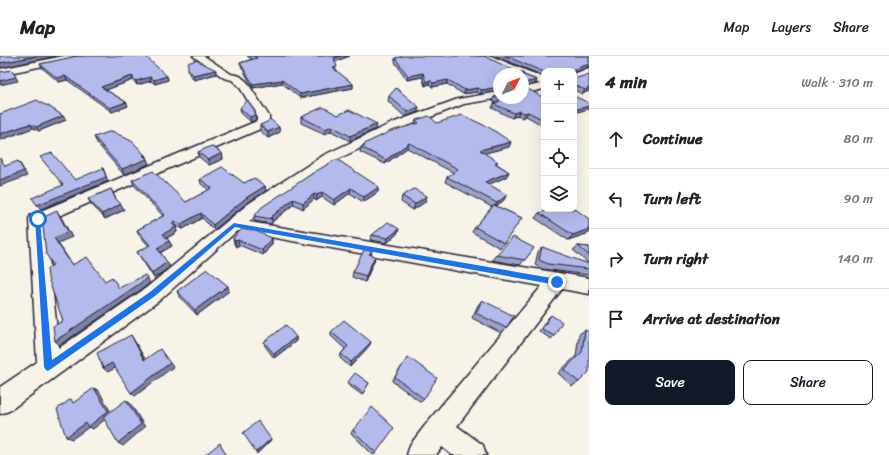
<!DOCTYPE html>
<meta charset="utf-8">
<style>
body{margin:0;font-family:Sriracha,sans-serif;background:#f2f2f2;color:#222}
.controls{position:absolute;right:12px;top:12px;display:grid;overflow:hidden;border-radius:8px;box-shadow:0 4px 16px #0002}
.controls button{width:36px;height:36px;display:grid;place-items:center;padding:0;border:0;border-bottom:1px solid #e0e0e0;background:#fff;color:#222;font:20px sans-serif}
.compass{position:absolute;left:493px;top:12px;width:36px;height:36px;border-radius:50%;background:#fff;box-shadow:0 4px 16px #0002;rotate:48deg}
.stop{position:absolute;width:12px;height:12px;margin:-9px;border:3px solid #1a73e8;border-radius:50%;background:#fff}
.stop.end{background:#1a73e8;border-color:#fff;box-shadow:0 1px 4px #0008}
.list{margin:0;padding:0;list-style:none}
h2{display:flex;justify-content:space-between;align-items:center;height:52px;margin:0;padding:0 16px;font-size:17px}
h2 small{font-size:13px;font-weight:400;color:#767676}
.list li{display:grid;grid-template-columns:26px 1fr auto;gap:12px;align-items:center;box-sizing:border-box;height:60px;padding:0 16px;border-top:1px solid #e0e0e0}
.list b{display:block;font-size:15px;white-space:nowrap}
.list em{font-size:13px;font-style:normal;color:#767676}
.actions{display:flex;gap:8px;padding:12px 16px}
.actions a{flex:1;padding:9px 0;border:1px solid #111827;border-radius:8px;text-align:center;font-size:14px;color:#111827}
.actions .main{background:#111827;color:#fff}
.icon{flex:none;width:22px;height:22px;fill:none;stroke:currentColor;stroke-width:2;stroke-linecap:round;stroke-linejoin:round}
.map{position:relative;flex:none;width:589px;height:399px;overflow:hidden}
header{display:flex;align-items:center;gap:24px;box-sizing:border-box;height:56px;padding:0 20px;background:#fff;border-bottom:1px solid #e0e0e0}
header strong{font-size:19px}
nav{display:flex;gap:22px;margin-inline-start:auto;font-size:14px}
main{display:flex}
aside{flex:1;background:#fff}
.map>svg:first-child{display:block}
</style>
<header>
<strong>Map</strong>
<nav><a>Map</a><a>Layers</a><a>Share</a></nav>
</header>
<main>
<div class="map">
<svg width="589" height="399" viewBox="0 0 589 399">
<rect width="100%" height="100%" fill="#f7f3e8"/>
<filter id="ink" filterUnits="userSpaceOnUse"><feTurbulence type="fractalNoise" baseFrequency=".025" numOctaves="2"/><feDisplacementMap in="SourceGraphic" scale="8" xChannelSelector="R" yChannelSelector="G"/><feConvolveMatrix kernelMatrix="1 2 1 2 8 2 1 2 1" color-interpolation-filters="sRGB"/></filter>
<g filter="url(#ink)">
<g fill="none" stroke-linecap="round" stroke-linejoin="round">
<!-- minor casing -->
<g stroke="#22223b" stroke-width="3">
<path id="minor" d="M64 0H82L77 3 0 19V13Z
M193 0H204L231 18 240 20 247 26 269 60V67L267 70 45 166 59 292 146 232 248 148 324 99 392 67 458 43 499 36 500 42 464 48 400 73 334 105 260 156 249 166 589 222V238L562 233 457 370 483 389 486 399H452L442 391 436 399H407L410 389 430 363 542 230 237 175 160 244 9 355 0 358V331L37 306 29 163 31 159 257 65V60L239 30 232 24 224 22Z
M478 0H491L544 22V33L523 38V32L540 28 523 21V18H517Z
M589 12V19L574 25V18Z"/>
</g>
<!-- minor -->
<use href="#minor" fill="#f7f3e8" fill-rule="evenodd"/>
</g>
<!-- wall -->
<path fill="#9ba1cb" stroke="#22223b" d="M247 0H350L335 5 336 15 353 28V32L300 42 282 27 253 32 241 10 240 7 252 3Z
M495 0H589V11H588L575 16V21L589 35 582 38 574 34V15H544V20Z
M76 1 167 20 168 24 155 28 151 25 137 29 133 24 106 34 126 46 128 50 112 56 67 24 59 26 42 12 40 8Z
M395 2 524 19 537 24 535 28 499 18V35L480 38 477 36 463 38 447 28 432 31 429 28 425 30 422 21 407 24 395 6Z
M188 13 216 18 194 24 189 18Z
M524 35 544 42V70L526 60 522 62 518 59 512 62 492 52 494 48 496 47 492 45 494 41Z
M389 40 418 56 405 61 388 45Z
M45 49 63 60 66 64 39 75 33 72 0 84V58Z
M240 52 256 64 251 66 241 57Z
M338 59 376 73 350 85 331 75 325 78 301 67V61Z
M416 64 437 67 511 86 509 91 484 97 497 108 509 116 506 121 489 128 504 144 496 150 522 162 500 192 472 176 475 171 492 151 445 126 447 121 454 117 407 92 385 108 360 96 361 91 363 90 364 88 415 68Z
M260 69 280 76 268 82 260 75Z
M94 81 145 99 149 108 124 119 97 87Z
M198 96 222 97 223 103 209 109 199 101Z
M313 117 378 136 363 146 350 137 334 149 322 141 316 145 314 143 303 153 294 148 272 166V168L254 165V160Z
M200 123 244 127 265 130 266 135 247 147 214 174 202 162 183 173 176 170V171L177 176 167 182 169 185 172 190 160 196 170 211 154 222 137 196 149 190 139 179 137 174 163 160 134 129 132 124 186 146 209 134 201 128Z
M111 133 116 143 124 154 105 163 91 148 88 143Z
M402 140H427L425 146 413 154 401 146Z
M556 154 589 163V177L568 184 535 162 539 157Z
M399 173 397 178 387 187 370 184 372 179Z
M233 182H272V188L263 199 239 189 236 191 234 188Z
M578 190 589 191V208L573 194Z
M542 191 589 213V219L543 213 535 209 538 196Z
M534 192 520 209 492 204 496 199Z
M372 195 371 199 375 200 374 205 365 226 352 221 353 216Z
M177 235H229L197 259 179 240Z
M482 244 506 272 501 277 472 262 478 249Z
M551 259 554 280 551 283 539 275 548 262Z
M585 274 579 326 572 330 558 317 576 300 579 278Z
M331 276 371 286 369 290 350 311 340 302 341 298 345 293 331 280Z
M296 281V285L274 302 265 290 264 286Z
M408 301 424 343 421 346 392 325Z
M348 326 369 327 362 339 347 328Z
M353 374 376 397 374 399H373L351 377Z"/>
<!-- shaded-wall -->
<path fill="#7e83a5" stroke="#22223b" d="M36 0H57L0 12V7Z
M340 0H350L334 6V2Z
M589 8 588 11 574 17 575 13Z
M12 14 18 25 0 29V25Z
M216 14V18L194 24 193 19Z
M423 17 422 21 407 24 408 20Z
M65 20 67 24 59 26 57 22Z
M132 20 133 24 103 35 101 31Z
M167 20 168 24 155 28 154 24Z
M150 21 151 25 137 29 136 25Z
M282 24V27L253 32V28Z
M430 24 429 28 425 30 426 26Z
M448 24 447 28 432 31 433 27Z
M537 24 535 28 523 31 524 27Z
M353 28V32L300 42V38Z
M499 31V35L480 38 482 34Z
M478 32 477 36 463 38 465 34Z
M589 32V35L582 38 585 34Z
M126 46 128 50 112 56 110 52Z
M589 50V53L574 57V54Z
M419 51 418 56 405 61 407 56Z
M255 55 256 64 251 66 250 61Z
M520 55 518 59 512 62 514 57Z
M528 56 526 60 522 62 524 57Z
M63 60 66 64 39 75 36 71Z
M30 68 33 72 0 84V78Z
M377 68 376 73 350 85V80Z
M332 70 331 75 325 78V73Z
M279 71 280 76 268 82V76Z
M511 86 509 91 478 99 480 94Z
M409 87 407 92 385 108 386 104Z
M222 97 223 103 209 109 208 104Z
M143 99H145L149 108 124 119 122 113Z
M18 105 21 109 27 120 0 130V124Z
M103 112 108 125 41 153 37 149Z
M509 116 506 121 483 131 485 126Z
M265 130 266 135 247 147 214 174 213 169 246 142Z
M379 131 378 136 363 146 364 141Z
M351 132 350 137 334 149V144Z
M322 136V141L316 145 317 139Z
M314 138V143L303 153V147Z
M507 139 504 144 494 152 497 147Z
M427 140 425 146 413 154 415 148Z
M293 143 294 148 272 166V163L270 162Z
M121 148 124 154 105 163 102 158Z
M57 155 61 161 72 181 58 187 76 214 72 209 54 182Z
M201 157 202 162 183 173 181 168Z
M174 165 176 170V171L177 176 165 183 163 178 172 168Z
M399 173 397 178 387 187 388 182Z
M589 173V177L568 184 573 179Z
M272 182V188L263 199 262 194Z
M238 184 239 189 236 191 235 185Z
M169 185 172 190 160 197 157 192Z
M375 200 374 205 365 226 366 220Z
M167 206 170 211 154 222 152 217Z
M147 221 150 227 145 231 60 289 55 285Z
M228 230 229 235 197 259 195 254Z
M131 279 134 284 148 308 144 304Z
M296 281V285L274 302V298Z
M371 286 369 290 350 311 351 306Z
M112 307 117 311 108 316 103 312Z
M170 307 173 311 135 340 131 337Z
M94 332 99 335 112 358 93 373 89 371 72 383 66 381Z
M126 344 130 347 145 371 123 390 118 387Z
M271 383V384L257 398 256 396Z"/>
<!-- building -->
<path fill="#b4bbec" stroke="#22223b" d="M0 0H36L0 7Z
M77 0H145L167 20 154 24 150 21 136 25 132 20 101 31 126 46 110 52 65 20 57 22 40 8Z
M254 0H340L334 2 337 11 333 12 353 28 300 38 282 24 253 28 240 7 257 2Z
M404 0H484L518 16H523L524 19 537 24 524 27 523 29V18H499V31L482 34 478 32 465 34 448 24 433 27 430 24 426 26 423 17 408 20 395 2Z
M505 0H589V8L575 13V21L577 22 589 18V32L585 34 574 29V15H544V16Z
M196 4 216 14 193 19 188 13V7Z
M12 14 16 21 0 25V16Z
M396 32 419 51 407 56 389 40Z
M523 32 524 35 530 34 544 42V64L528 56 524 57 520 55 514 57 494 48 500 45 494 41 499 40V42H523Z
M576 41 589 47V50L574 54V42Z
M37 44 45 49H47L63 60 36 71 30 68 0 78V58Z
M247 44 255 55V59L250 61 240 52Z
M323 51 338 59 349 54 377 68 350 80 332 70 325 73 301 61Z
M462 59 490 72 511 86 480 94 498 106 495 107 509 116 485 126 507 139 497 147 447 121 458 113 409 87 386 104 361 91 365 89 364 88 391 75 419 67 416 64 429 60 437 67Z
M270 63 279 71 268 76 260 69 267 66Z
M112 75 133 86 145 99H143L147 103 122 113 94 81Z
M211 90 222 97 208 104 198 96Z
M52 97 75 124 103 112 106 121 37 149 32 142 63 129 40 101Z
M0 102 5 110 18 105 24 115 0 124Z
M335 104H338L379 131 364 141 351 132 334 144 322 136 317 139 314 138 303 147 293 143 270 162 272 163 254 160 262 151 313 117Z
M222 111 244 127 254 122 265 130 246 142 213 169 201 157 181 168 174 165 172 168 176 171 163 178 169 185 157 192 167 206 152 217 137 196 150 189 137 174 165 159 132 124 153 115 186 146 212 132 200 123Z
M111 133 115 142 121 148 102 158 88 143Z
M414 133 427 140 415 148 402 140Z
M494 149 522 162 504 187 475 171Z
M574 152 589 163V173L573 179 539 157 552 153H555L556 154 558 153H574Z
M57 155 68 176 54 182 72 209 87 201 105 225 112 221 119 232 145 219 147 221 142 226 55 285 53 270 63 265 48 222 47 212 53 209 46 198 42 162Z
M388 166 399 173 388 182 372 179Z
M242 173 253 174 272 182 262 194 238 184 235 185 233 182Z
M513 181 534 192 525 204 496 199Z
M578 190 589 191V199Z
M542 191 589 208V213L548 208 539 204Z
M364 194 372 195 369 198 375 200 366 220 353 216Z
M207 213 228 230 195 254 177 235Z
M482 244 514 260 506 272 476 257Z
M551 259 562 266 554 280 542 273Z
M344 264 371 286 351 306 341 298 348 290 331 276Z
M286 269 296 281 274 298 264 286Z
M585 274 589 276V316L579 326 564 314 582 296Z
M131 279 144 304 160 293 170 307 131 337 112 307 103 312 97 297Z
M408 301 437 322 424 343 395 321Z
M355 317 369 327 363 337 348 326Z
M94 332 108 355 88 371 86 367 66 381 57 353 71 343 73 347Z
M126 344 141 368 118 387 103 361Z
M372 351 394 372 376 397 353 374Z
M258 365 271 383 256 396 243 377Z
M220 387 226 399H205Z"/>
</g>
<!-- route -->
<path fill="#1a73e8" d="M35 161 40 163 52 304 150 236 234 167 557 223 561 226 557 229 235 171 155 240 48 315 46 314 44 311Z"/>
</svg>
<div class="controls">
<button>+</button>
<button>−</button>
<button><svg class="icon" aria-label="locate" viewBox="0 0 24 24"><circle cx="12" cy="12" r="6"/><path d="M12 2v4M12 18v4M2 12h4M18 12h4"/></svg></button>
<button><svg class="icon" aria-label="layers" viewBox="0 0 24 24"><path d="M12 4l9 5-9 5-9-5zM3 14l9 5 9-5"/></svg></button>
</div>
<svg class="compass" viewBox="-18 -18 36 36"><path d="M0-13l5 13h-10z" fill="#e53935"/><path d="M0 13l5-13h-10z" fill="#767676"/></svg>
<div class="stop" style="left:38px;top:163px"></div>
<div class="stop end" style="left:557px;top:226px"></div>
</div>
<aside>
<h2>4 min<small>Walk · 310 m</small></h2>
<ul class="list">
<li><svg class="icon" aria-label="ahead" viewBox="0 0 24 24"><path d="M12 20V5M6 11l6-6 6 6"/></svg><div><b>Continue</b></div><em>80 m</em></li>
<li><svg class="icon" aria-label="left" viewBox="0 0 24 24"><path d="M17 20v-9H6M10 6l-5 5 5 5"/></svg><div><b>Turn left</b></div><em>90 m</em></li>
<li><svg class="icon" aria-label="right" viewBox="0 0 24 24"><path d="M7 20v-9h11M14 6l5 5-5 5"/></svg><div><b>Turn right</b></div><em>140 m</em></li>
<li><svg class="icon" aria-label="arrive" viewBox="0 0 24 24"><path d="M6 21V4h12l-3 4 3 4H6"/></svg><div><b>Arrive at destination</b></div></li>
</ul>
<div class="actions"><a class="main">Save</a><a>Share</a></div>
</aside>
</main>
